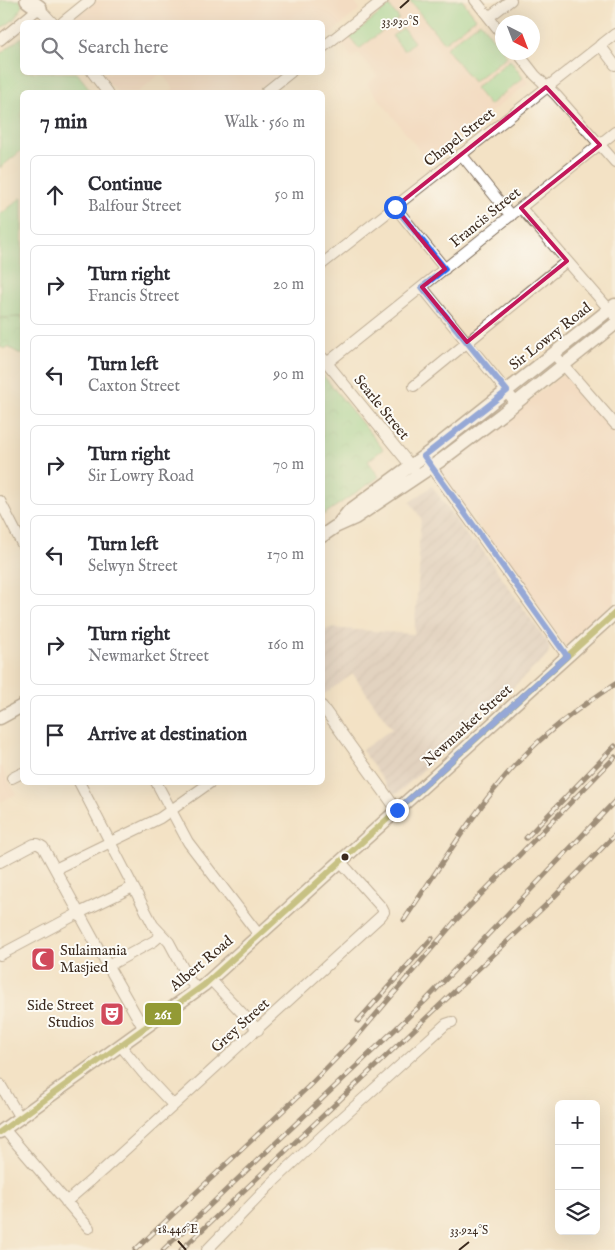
<!DOCTYPE html>
<meta charset="utf-8">
<style>
body{margin:0;font-family:"IM FELL English",serif;background:#f2f2f3;color:#2b2b33}
.controls{position:absolute;right:15px;bottom:15px;display:grid;overflow:hidden;border-radius:8px;box-shadow:0 5px 20px #0002}
.controls button{width:45px;height:45px;display:grid;place-items:center;padding:0;border:0;border-bottom:1px solid #e1e1e2;background:#fff;color:#2b2b33;font:25px sans-serif}
.compass{position:absolute;left:495px;top:15px;width:45px;height:45px;border-radius:50%;background:#fff;box-shadow:0 5px 20px #0002;rotate:138deg}
.stop{position:absolute;width:15px;height:15px;margin:-11px;border:4px solid #2563eb;border-radius:50%;background:#fff}
.stop.end{background:#2563eb;border-color:#fff;box-shadow:0 1px 5px #0008}
.list{margin:0;padding:0;list-style:none}
h2{display:flex;justify-content:space-between;align-items:center;height:65px;margin:0;padding:0 20px;font-size:21px}
h2 small{font-size:16px;font-weight:400;color:#7c7c81}
.list li{display:grid;grid-template-columns:32px 1fr auto;gap:15px;align-items:center;box-sizing:border-box;height:80px;margin:0 10px 10px;padding:0 10px;border:1px solid #e1e1e2;border-radius:8px}
.list b{display:block;font-size:19px;white-space:nowrap}
.list p{margin:0;font-size:16px;white-space:nowrap;color:#7c7c81}
.list em{font-size:16px;font-style:normal;color:#7c7c81}
.icon{flex:none;width:28px;height:28px;fill:none;stroke:currentColor;stroke-width:2;stroke-linecap:round;stroke-linejoin:round}
.map{position:relative;flex:none;width:615px;height:1250px;overflow:hidden}
.search{position:absolute;background:#fff;box-shadow:0 5px 20px #0002;left:20px;top:20px;width:305px;height:55px;display:flex;align-items:center;gap:12px;box-sizing:border-box;padding:0 18px;border-radius:8px;color:#7c7c81;font-size:19px}
.panel{position:absolute;background:#fff;box-shadow:0 5px 20px #0002;left:20px;top:90px;width:305px;height:695px;border-radius:8px}
.map>svg:first-child{display:block}
</style>
<div class="map">
<svg width="615" height="1250" viewBox="0 0 615 1250">
<defs>
<pattern id="industrial-furrows" width="10" height="10" patternUnits="userSpaceOnUse" patternTransform="scale(1.25)"><rect width="10" height="10" fill="#cfc0ba"/><path d="M-1 1l2-2M0 10L10 0M9 11l2-2" fill="none" stroke="#b3a59f"/></pattern>
<pattern id="park-crowns" width="20" height="18" patternUnits="userSpaceOnUse" patternTransform="scale(1.25)"><rect width="20" height="18" fill="#8fd995"/><path d="M2 6a3 3 0 1 1 6 0M12 15a3 3 0 1 1 6 0" fill="none" stroke="#7cba80"/></pattern>
</defs>
<rect width="100%" height="100%" fill="#fdfcf7"/>
<filter id="ink" filterUnits="userSpaceOnUse"><feTurbulence type="fractalNoise" baseFrequency=".02" numOctaves="2"/><feDisplacementMap in="SourceGraphic" scale="10" xChannelSelector="R" yChannelSelector="G"/><feConvolveMatrix kernelMatrix="1 2 1 2 8 2 1 2 1" color-interpolation-filters="sRGB"/></filter>
<filter id="wash" filterUnits="userSpaceOnUse"><feTurbulence type="fractalNoise" baseFrequency=".0096" numOctaves="4" result="noise"/><feDisplacementMap in="SourceGraphic" scale="20" xChannelSelector="R" yChannelSelector="G"/><feGaussianBlur stdDeviation="1.12" result="paint"/><feColorMatrix in="noise" values="0 0 0 0 0 0 0 0 0 0 0 0 0 0 0 0 0 1.4 0 .05"/><feComposite in="paint" operator="in"/></filter>
<g filter="url(#wash)">
<rect width="100%" height="100%" fill="#f3e2c5"/>
<!-- built -->
<path fill="#f3d4be" d="M96 0H352L360 9 323 40 322 22H69Z
M396 0H464L502 50V52L505 53 529 83 427 160 367 84 377 76 358 53 352 58 341 43Z
M101 73H281L255 92H170L174 89 161 73 138 92H117Z
M565 375 615 431V602L571 642 565 645 444 478 442 472 443 469 447 465 561 376Z
M0 765 16 794 0 802Z"/>
<!-- industrial -->
<path fill="url(#industrial-furrows)" d="M432 486 472 543 476 541 550 646 548 655 397 794 392 793 362 750 392 729 353 674 323 695V631L330 628 414 634 420 559 418 558 421 518 410 502Z"/>
<!-- green -->
<path fill="#8fd995" stroke="#65825a" d="M0 0H20L22 5C18 18 11 22 0 29Z
M409 0H462L476 18 444 43Z
M389 6 399 18 359 49 350 37Z
M480 22 507 56 473 82 446 48Z
M22 37V72L77 73 92 92H22V150L0 168V54Z
M510 60 523 78 489 105 475 88Z
M22 197V317L0 318V215Z"/>
<!-- park -->
<path fill="url(#park-crowns)" stroke="#65825a" d="M403 28 414 42 404 51 392 36Z
M22 317V355L8 347 4 349 0 346V318Z
M322 374 383 449 368 461 379 477 323 515Z"/>
</g>
<g filter="url(#ink)">
<g fill="none" stroke-linecap="round" stroke-linejoin="round">
<!-- minor casing -->
<g stroke="#7b6a58" stroke-width="12">
<path id="minor" d="M475 0 502 34
M489 17 511 0
M63 22 90 0
M0 40 39 8 52 22
M600 45 615 65
M322 48 383 0
M517 52 535 75 556 95 615 162
M92 72 107 92
M266 92 291 72
M461 154 511 216
M395 207 445 269
M521 208 615 316
M322 264 615 34
M422 287 516 403
M554 354 615 424
M323 358 415 471
M327 363 615 132
M414 386 567 261
M428 462 567 656
M0 501 22 544
M322 706 397 810
M12 778 22 773
M79 782 153 925 169 942 190 981 198 990
M156 782 188 842 259 935
M0 862 34 844H38L43 847 108 966 144 1029
M55 869 160 818 211 782
M0 955 79 913 133 887
M108 966 154 941 161 935
M210 979 258 1030
M120 1045 143 1073 173 1105
M0 1084 20 1118
M4 1129 89 1228
M66 1202 103 1170 381 916 384 912 382 908 341 862
M207 1250 271 1184 322 1136 446 1024 452 1022"/>
</g>
<!-- major casing -->
<g stroke="#7b6a58" stroke-width="15">
<path id="major" d="M340 522 349 511 432 450 615 305
M322 536 335 527 355 518 440 461 502 414 615 324
M0 718 22 706
M0 1132 204 985 615 613"/>
</g>
<!-- highway casing -->
<g stroke="#7b6a58" stroke-width="18">
<path id="highway" d="M28 0 39 8"/>
</g>
<!-- minor -->
<use href="#minor" stroke="#fff" stroke-width="10"/>
<!-- major -->
<use href="#major" stroke="#fff" stroke-width="12"/>
<!-- highway -->
<use href="#highway" stroke="#fff" stroke-width="15"/>
<!-- rail casing -->
<g stroke="#3b2a1e" stroke-width="5">
<path id="rail" d="M526 838 615 746
M404 920C440 867 476 806 520 760 548 730 581 706 615 684
M358 1021 432 938
M135 1250 308 1087 356 1038 456 920 615 757
M163 1250 425 1001 615 801
M181 1250 549 902 615 835"/>
</g>
<!-- rail -->
<use href="#rail" stroke="#fdfcf7" stroke-width="3" stroke-dasharray="9" stroke-linecap="butt"/>
<!-- bus-1 casing -->
<g stroke="#fdfcf7" stroke-width="10">
<path id="bus-1" d="M0 1132 204 985 615 613"/>
</g>
<!-- bus-1 -->
<use href="#bus-1" stroke="#939a35" stroke-width="6"/>
</g>
</g>
<g fill="none" stroke-linecap="round" stroke-linejoin="round" filter="url(#ink)">
<!-- route -->
<path stroke="#2563eb" stroke-width="6" d="M395 207 445 269 422 287 507 391 424 456 567 656 397 810"/>
</g>
<!-- marked area -->
<path d="M0 0H615V1250H0ZM546 87 600 145 521 208 567 261 467 342 422 287 445 269 395 207Z" fill="#f3e2c5" fill-opacity=".55" fill-rule="evenodd"/>
<path fill="none" stroke="#c2185b" stroke-width="4" stroke-linejoin="round" d="M546 87 600 145 521 208 567 261 467 342 422 287 445 269 395 207Z"/>
<!-- ticks -->
<path fill="none" stroke="#3b2a1e" stroke-width="2" d="M400 8 409 0M178 1241 186 1250M459 1250 469 1242"/>
<!-- icons -->
<defs>
<g id="mosque-square" transform="scale(1.25)"><rect x="-9" y="-9" width="18" height="18" rx="4" fill="#d1495b" stroke="#fdfcf7"/><path d="M3.5-4.9A6 6 0 1 0 3.5 4.9A5 5 0 1 1 3.5-4.9Z" fill="#fff"/></g>
<g id="theatre-square" transform="scale(1.25)"><rect x="-9" y="-9" width="18" height="18" rx="4" fill="#d1495b" stroke="#fdfcf7"/><path d="M-5-5.5Q0-4 5-5.5V0Q5 5 0 6Q-5 5-5 0ZM-3.3-2.5H-1v1.5H-3.3ZM1-2.5H3.3v1.5H1ZM-2.8 1Q0 5.5 2.8 1Z" fill="#fff"/></g>
</defs>
<g fill-rule="evenodd">
<use href="#mosque-square" x="43" y="959"/>
<use href="#theatre-square" x="112" y="1014"/>
</g>
<!-- markers -->
<circle fill="#3b2a1e" stroke="#fdfcf7" stroke-width="2" cx="345" cy="857" r="4.5"/>
<g text-anchor="middle" stroke-width="4" stroke-linejoin="round" paint-order="stroke">
<!-- street labels -->
<g font-size="15" fill="#3b2a1e" stroke="#fdfcf7">
<text transform="translate(459 137) rotate(-38)" y="5">Chapel Street</text>
<text transform="translate(485 217) rotate(-39)" y="5">Francis Street</text>
<text transform="translate(550 336) rotate(-38)" y="5">Sir Lowry Road</text>
<text transform="translate(382 407) rotate(51)" y="5">Searle Street</text>
<text transform="translate(467 725) rotate(-42)" y="5">Newmarket Street</text>
<text transform="translate(201 963) rotate(-40)" y="5">Albert Road</text>
<text transform="translate(240 1025) rotate(-42)" y="5">Grey Street</text>
</g>
<!-- poi labels -->
<g font-size="15" fill="#3b2a1e" stroke="#fdfcf7" text-anchor="start">
<text x="60" y="955">Sulaimania<tspan x="60" dy="17">Masjied</tspan></text>
<text x="94" y="1010" text-anchor="end">Side Street<tspan x="94" dy="17">Studios</tspan></text>
</g>
</g>
<g font-size="12" text-anchor="middle" fill="#3b2a1e" stroke="#fdfcf7" stroke-width="4" stroke-linejoin="round" paint-order="stroke">
<text x="400" y="25">33.930°S</text>
<text x="178" y="1233">18.446°E</text>
<text x="469" y="1234">33.924°S</text>
</g>
<rect stroke="#fdfcf7" stroke-width="2" x="144" y="1002" width="38" height="24" rx="5" fill="#939a35"/>
<g font-size="14" text-anchor="middle" font-weight="bold" fill="#fff">
<text x="163" y="1019">261</text>
</g>
</svg>
<div class="controls">
<button>+</button>
<button>−</button>
<button><svg class="icon" aria-label="layers" viewBox="0 0 24 24"><path d="M12 4l9 5-9 5-9-5zM3 14l9 5 9-5"/></svg></button>
</div>
<svg class="compass" viewBox="-18 -18 36 36"><path d="M0-13l5 13h-10z" fill="#e53935"/><path d="M0 13l5-13h-10z" fill="#7c7c81"/></svg>
<div class="stop" style="left:395px;top:207px"></div>
<div class="stop end" style="left:397px;top:810px"></div>
<div class="search"><svg class="icon" aria-label="search" viewBox="0 0 24 24"><circle cx="10" cy="10" r="6"/><path d="M15 15l6 6"/></svg>Search here</div>
<section class="panel">
<h2>7 min<small>Walk · 560 m</small></h2>
<ul class="list">
<li><svg class="icon" aria-label="ahead" viewBox="0 0 24 24"><path d="M12 20V5M6 11l6-6 6 6"/></svg><div><b>Continue</b><p>Balfour Street</p></div><em>50 m</em></li>
<li><svg class="icon" aria-label="right" viewBox="0 0 24 24"><path d="M7 20v-9h11M14 6l5 5-5 5"/></svg><div><b>Turn right</b><p>Francis Street</p></div><em>20 m</em></li>
<li><svg class="icon" aria-label="left" viewBox="0 0 24 24"><path d="M17 20v-9H6M10 6l-5 5 5 5"/></svg><div><b>Turn left</b><p>Caxton Street</p></div><em>90 m</em></li>
<li><svg class="icon" aria-label="right" viewBox="0 0 24 24"><path d="M7 20v-9h11M14 6l5 5-5 5"/></svg><div><b>Turn right</b><p>Sir Lowry Road</p></div><em>70 m</em></li>
<li><svg class="icon" aria-label="left" viewBox="0 0 24 24"><path d="M17 20v-9H6M10 6l-5 5 5 5"/></svg><div><b>Turn left</b><p>Selwyn Street</p></div><em>170 m</em></li>
<li><svg class="icon" aria-label="right" viewBox="0 0 24 24"><path d="M7 20v-9h11M14 6l5 5-5 5"/></svg><div><b>Turn right</b><p>Newmarket Street</p></div><em>160 m</em></li>
<li><svg class="icon" aria-label="arrive" viewBox="0 0 24 24"><path d="M6 21V4h12l-3 4 3 4H6"/></svg><div><b>Arrive at destination</b></div></li>
</ul>
</section>
</div>
